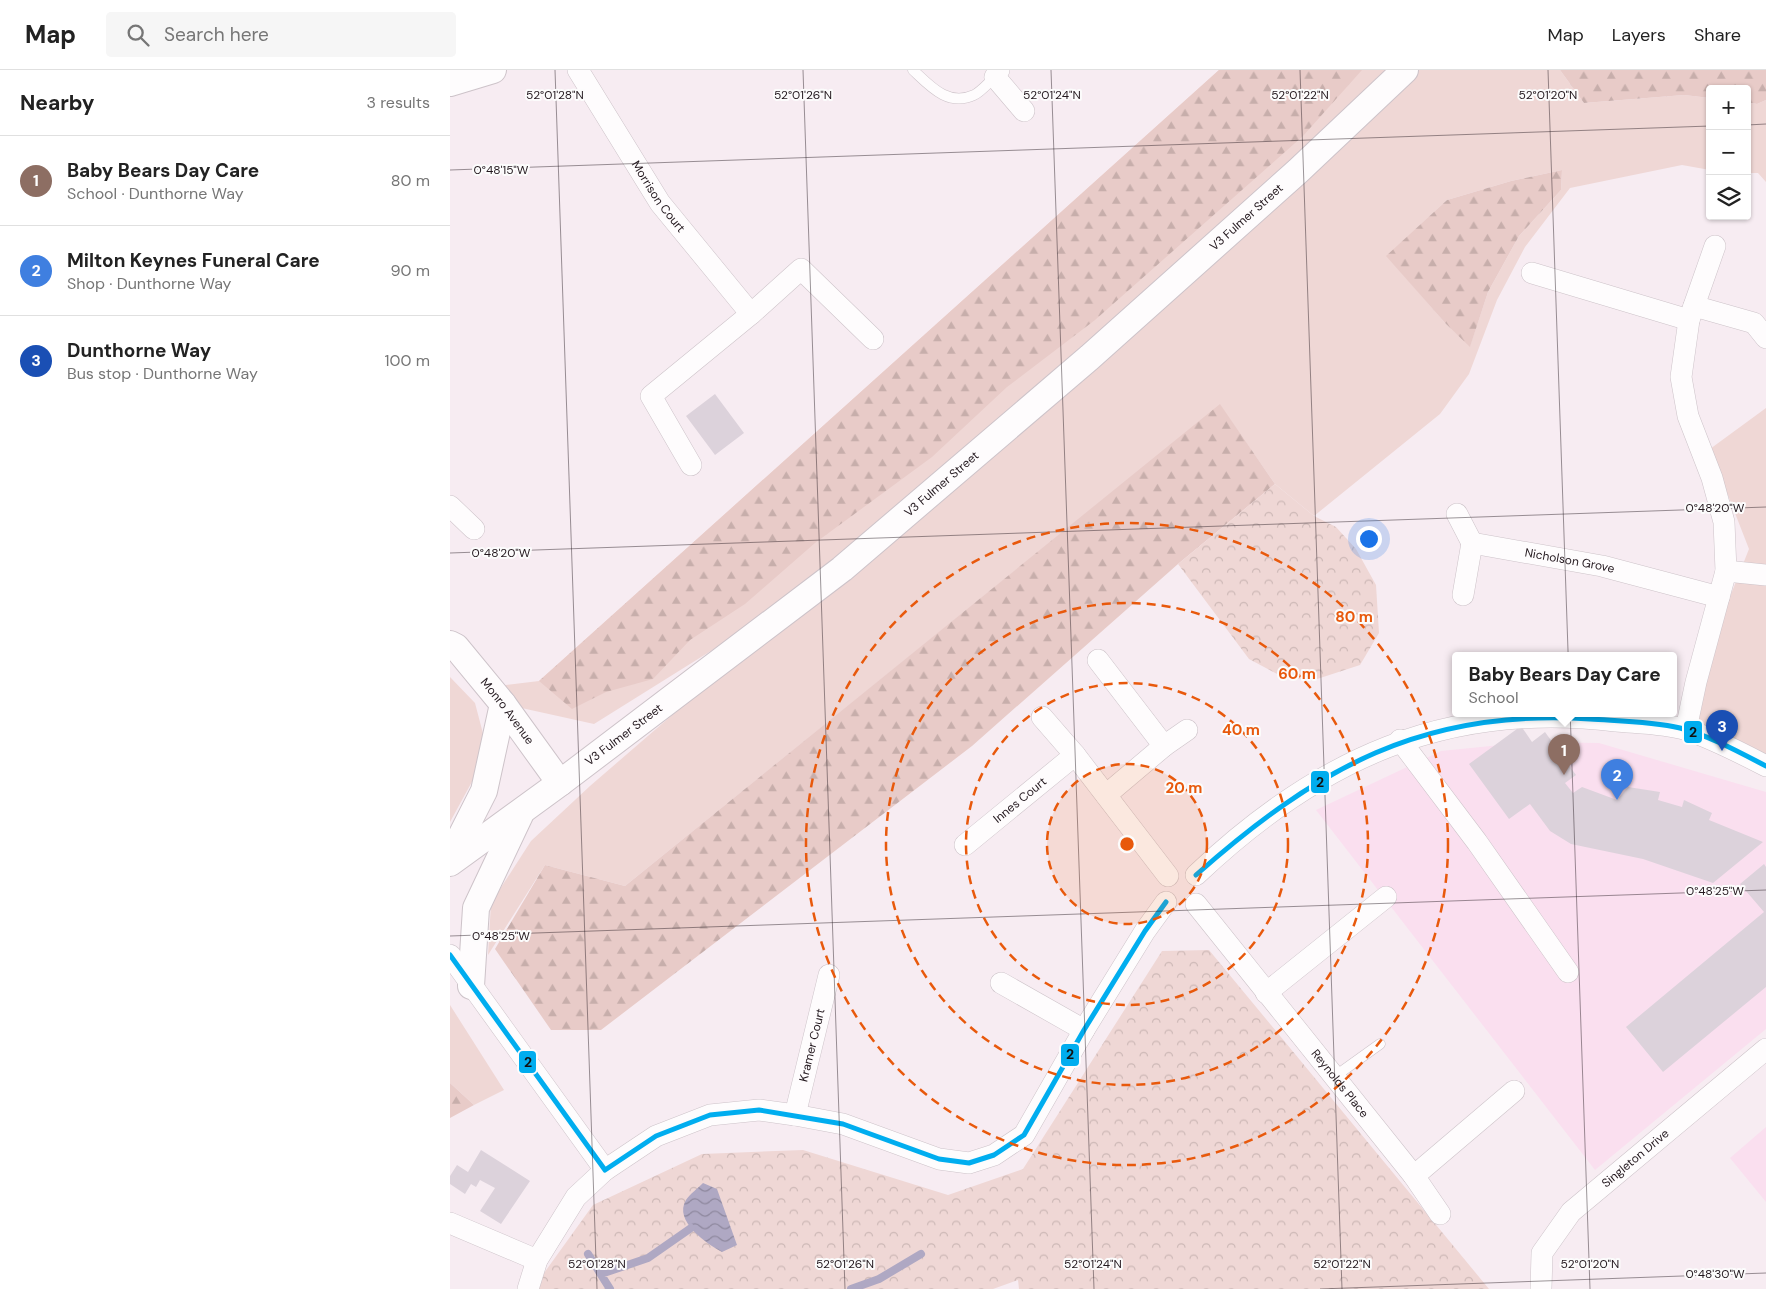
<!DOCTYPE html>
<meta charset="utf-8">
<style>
body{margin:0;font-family:"DM Sans",sans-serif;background:#f6f6f6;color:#222}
.controls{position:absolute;right:15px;top:15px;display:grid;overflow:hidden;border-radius:5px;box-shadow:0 1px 4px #0004}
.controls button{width:45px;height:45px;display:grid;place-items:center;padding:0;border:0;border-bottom:1px solid #e0e0e0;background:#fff;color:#222;font:25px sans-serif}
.you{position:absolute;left:918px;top:468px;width:18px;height:18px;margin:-12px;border:4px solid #fff;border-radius:50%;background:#1a73e8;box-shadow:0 0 0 8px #1a73e833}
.badge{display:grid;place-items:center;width:32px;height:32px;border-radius:50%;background:#111827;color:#fff;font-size:16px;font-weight:700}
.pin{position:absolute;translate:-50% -41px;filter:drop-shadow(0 1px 2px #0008)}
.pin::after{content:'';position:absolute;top:26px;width:18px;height:15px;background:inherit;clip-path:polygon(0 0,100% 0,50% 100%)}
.popup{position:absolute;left:1002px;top:582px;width:225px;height:65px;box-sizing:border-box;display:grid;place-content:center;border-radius:5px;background:#fff;filter:drop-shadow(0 1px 4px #0005);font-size:16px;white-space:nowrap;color:#767676}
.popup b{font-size:19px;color:#222}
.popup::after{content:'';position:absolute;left:50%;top:100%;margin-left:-10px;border:10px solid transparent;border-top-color:#fff}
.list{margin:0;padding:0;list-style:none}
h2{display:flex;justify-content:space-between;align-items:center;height:65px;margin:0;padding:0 20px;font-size:21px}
h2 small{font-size:16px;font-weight:400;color:#767676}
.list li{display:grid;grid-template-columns:32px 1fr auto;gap:15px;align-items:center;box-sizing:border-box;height:90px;padding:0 20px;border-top:1px solid #e0e0e0}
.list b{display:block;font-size:19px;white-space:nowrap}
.list p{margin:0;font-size:16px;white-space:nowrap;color:#767676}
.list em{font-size:16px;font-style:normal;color:#767676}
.icon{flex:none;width:28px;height:28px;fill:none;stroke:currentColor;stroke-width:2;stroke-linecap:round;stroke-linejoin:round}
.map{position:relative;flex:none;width:1316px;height:1219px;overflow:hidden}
header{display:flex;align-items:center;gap:30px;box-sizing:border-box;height:70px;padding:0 25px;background:#fff;border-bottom:1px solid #e0e0e0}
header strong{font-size:24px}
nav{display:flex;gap:28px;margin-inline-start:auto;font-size:18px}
.search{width:350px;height:45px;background:#f6f6f6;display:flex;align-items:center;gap:12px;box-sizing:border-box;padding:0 18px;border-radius:5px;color:#767676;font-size:19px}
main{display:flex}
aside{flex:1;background:#fff}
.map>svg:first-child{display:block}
</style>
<header>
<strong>Map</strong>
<div class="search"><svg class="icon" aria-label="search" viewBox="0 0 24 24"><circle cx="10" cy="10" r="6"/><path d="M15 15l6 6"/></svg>Search here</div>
<nav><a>Map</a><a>Layers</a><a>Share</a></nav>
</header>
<main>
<aside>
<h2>Nearby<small>3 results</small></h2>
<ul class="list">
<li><span class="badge" style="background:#8d6e63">1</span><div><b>Baby Bears Day Care</b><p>School · Dunthorne Way</p></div><em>80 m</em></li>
<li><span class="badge" style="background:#3f7fe0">2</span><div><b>Milton Keynes Funeral Care</b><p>Shop · Dunthorne Way</p></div><em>90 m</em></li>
<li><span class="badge" style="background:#1a4fb4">3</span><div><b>Dunthorne Way</b><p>Bus stop · Dunthorne Way</p></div><em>100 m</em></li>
</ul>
</aside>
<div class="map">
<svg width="1316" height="1219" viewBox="0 0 1316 1219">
<defs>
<pattern id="forest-firs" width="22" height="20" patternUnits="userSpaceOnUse" patternTransform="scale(1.25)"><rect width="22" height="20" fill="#e8cbc8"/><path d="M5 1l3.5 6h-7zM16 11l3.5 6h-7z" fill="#c7aeab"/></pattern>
<pattern id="park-crowns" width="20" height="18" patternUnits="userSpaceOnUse" patternTransform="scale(1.25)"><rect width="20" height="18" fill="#efd7d5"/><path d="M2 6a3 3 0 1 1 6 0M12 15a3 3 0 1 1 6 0" fill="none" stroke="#cdb8b6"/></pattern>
<pattern id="water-waves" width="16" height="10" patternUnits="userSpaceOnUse" patternTransform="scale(1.25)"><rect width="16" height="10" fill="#afa8c3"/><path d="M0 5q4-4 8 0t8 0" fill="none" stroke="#8e889e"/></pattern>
</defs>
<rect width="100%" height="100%" fill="#f7ecf2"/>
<!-- built -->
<path fill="#fadfef" d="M1082 672 1149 673 1316 722V959L1145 1100 866 740 991 681Z
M1316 1057V1132L1280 1088Z"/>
<!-- grass -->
<path fill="#efd7d5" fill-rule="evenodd" d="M769 0H1110L1134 33 1234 25 1260 28V100L1232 95 1120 118 1075 177 1047 230 1019 304 990 344 864 446 825 414 770 335 175 816 95 795 38 885 41 833 81 771 140 716 389 501 144 654 53 634 39 617 89 611ZM1112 100 1111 120 1069 166 1038 222 1020 276 996 254 937 186 997 130 1061 111Z
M1316 30V112L1308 103H1297V32L1307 34Z
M1316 338V696L1236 659 1246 612 1299 479 1260 379Z
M0 607 25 633 36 675 24 708 0 752Z
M0 935 54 1020 24 1035 0 1013Z"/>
<!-- forest -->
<path fill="url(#forest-firs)" d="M769 0H912L853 66 645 250 557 317 482 387 365 473 295 534 240 570 203 609 156 622 122 639 89 611Z
M1110 0H1316V30L1307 34 1297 32V19H1260V28L1234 25 1134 33Z
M1112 100 1111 120 1069 166 1038 222 1020 277 996 254 936 186 997 130 1061 111Z
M770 334 825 414 728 494 522 676 151 960H101L45 879 95 795 175 816Z
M0 1013 24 1035 0 1048Z"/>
<!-- park -->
<path fill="url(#park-crowns)" d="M825 414 864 446 886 457 906 479 926 515 929 563 910 595 861 611 831 606 799 589 728 494Z
M759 880 1039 1219H569L568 1210 543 1219H89V1210L143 1135 252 1084 353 1080 498 1125 573 1099 712 881Z"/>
<!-- water -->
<path fill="url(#water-waves)" d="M253 1113 267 1119 287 1175 272 1182C257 1174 223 1151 236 1130 240 1124 248 1118 253 1113Z"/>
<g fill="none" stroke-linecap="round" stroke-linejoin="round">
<!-- stream -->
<path stroke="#afa8c3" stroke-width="8" d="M138 1184 160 1219
M151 1204 198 1188 241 1158
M401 1219 429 1209 471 1184"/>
</g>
<!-- building -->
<path fill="#dcd2db" d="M265 324 294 363 265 385 236 346Z
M1071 656 1082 672 1095 662 1126 705 1115 713 1123 723 1132 717 1167 730 1178 717 1210 722 1208 730 1232 737 1234 730 1262 743 1259 750 1313 772 1263 813 1193 789 1121 774 1100 761 1080 734 1059 749 1019 694Z
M1314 794 1316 797V917L1213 1002 1176 957 1314 842 1290 814Z
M31 1080 80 1111 51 1154 30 1141 45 1118 30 1110 26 1117 21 1114 15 1124 0 1114V1106L7 1095 18 1102Z"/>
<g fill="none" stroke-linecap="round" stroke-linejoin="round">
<!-- service casing -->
<g stroke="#cdc3c9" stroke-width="11">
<path id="service" d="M463 0C480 16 498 37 524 25 531 22 539 12 545 7
M884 1007 930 974"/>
</g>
<!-- minor casing -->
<g stroke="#cdc3c9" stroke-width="22">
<g id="minor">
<path id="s1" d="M128 0 210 133 301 244 201 326 241 395"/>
<path d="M549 0 545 7 574 41"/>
<path d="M1082 203 1239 250"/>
<path d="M1244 236 1304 253 1316 268"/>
<path d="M301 244 351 199 423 269"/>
<path d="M0 436 24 459"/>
<path d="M1007 444 1022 473"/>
<path d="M1276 501 1316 505"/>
<path id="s2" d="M1013 525 1022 473 1152 496 1269 527"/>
<path d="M648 590 714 676 656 725"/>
<path d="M592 647 625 685 718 806"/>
<path d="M1236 659 1246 612 1276 501 1274 452 1262 408 1238 346 1231 307 1239 250 1265 176"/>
<path d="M950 670 1027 772 1118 902"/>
<path d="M714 676 737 660"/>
<path id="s3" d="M515 775 625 685"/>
<path d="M746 805C867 690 996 630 1166 651 1188 653 1215 653 1237 660 1264 669 1291 683 1316 696"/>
<path id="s4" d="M746 834 964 1106 990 1144"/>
<path d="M0 885 155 1100"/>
<path d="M551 913 634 960"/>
<path d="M816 923 936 827"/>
<path id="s5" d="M345 1045 379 905"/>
<path d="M964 1106 1064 1021"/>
<path d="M0 1153 87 1190"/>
<path d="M78 1219 87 1190 126 1127 155 1100 206 1066 260 1045 309 1040 345 1045 393 1054 489 1089 519 1093 544 1085 574 1065 634 960 695 861 716 832"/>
<path id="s6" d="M1091 1219 1092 1183 1121 1142 1316 979"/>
</g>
</g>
<!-- tertiary casing -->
<g stroke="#cdc3c9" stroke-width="28">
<g id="tertiary">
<path d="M0 13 43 0"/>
<path id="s7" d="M0 574 6 577 53 634 110 713"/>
<path d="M0 788 34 721 53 634"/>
<path id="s8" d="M0 793 110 713 392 499 640 287 848 101 955 0"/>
<path d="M21 916 26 838 70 745"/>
</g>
</g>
<!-- service -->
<use href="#service" stroke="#fefcfd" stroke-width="10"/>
<!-- minor -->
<use href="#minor" stroke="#fefcfd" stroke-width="21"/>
<!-- tertiary -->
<use href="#tertiary" stroke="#fefcfd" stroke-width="26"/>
<!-- bus-1 casing -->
<g stroke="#fcfcfc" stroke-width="9">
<path id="bus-1" d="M746 805C867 698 973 638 1140 649 1169 651 1201 651 1230 658 1260 666 1289 682 1316 696
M0 885 155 1100
M155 1100 206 1066 260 1045 309 1040 393 1054 489 1089 519 1093 544 1085 574 1065 634 960 695 861 716 832"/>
</g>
<!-- bus-1 -->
<use href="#bus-1" stroke="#00adef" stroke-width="5"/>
</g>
<!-- ticks -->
<path fill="none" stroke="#23181e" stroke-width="1" stroke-opacity="0.45" d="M105 0 147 1219M353 0 395 1219M601 0 644 1219M850 0 892 1219M1098 0 1140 1219M1297 55 1316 54M0 100 1260 56M0 483 1316 437M0 866 1316 820M870 1219 1316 1203"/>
<!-- distance rings -->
<circle cx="677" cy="774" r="80" fill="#e8590c" fill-opacity=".12"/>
<g fill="none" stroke="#e8590c" stroke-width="2.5" stroke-dasharray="9 6">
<circle cx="677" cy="774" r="80"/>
<circle cx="677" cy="774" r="161"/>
<circle cx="677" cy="774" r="241"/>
<circle cx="677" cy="774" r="321"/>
</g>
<g text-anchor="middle" stroke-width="4" stroke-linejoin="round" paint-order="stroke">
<!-- street labels -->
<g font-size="12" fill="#23181e" stroke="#fcfcfc">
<text dy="4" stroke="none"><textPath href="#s1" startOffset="150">Morrison Court</textPath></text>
<text dy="4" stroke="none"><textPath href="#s8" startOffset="1026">V3 Fulmer Street</textPath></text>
<text dy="4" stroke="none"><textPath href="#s8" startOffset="621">V3 Fulmer Street</textPath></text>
<text dy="4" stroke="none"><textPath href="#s2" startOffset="152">Nicholson Grove</textPath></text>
<text dy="4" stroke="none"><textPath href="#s7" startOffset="89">Monro Avenue</textPath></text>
<text dy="4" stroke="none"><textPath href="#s8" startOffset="216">V3 Fulmer Street</textPath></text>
<text dy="4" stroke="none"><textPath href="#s3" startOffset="71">Innes Court</textPath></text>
<text dy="4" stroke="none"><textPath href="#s5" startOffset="72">Kramer Court</textPath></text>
<text dy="4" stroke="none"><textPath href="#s4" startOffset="230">Reynolds Place</textPath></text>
<text dy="4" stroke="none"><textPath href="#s6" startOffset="170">Singleton Drive</textPath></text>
</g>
</g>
<g font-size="12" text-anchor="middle" fill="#23181e" stroke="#fcfcfc" stroke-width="4" stroke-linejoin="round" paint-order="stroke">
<text x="105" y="29">52°01'28"N</text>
<text x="353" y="29">52°01'26"N</text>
<text x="602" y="29">52°01'24"N</text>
<text x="850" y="29">52°01'22"N</text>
<text x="1098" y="29">52°01'20"N</text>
<text x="51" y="104">0°48'15"W</text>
<text x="1265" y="442">0°48'20"W</text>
<text x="51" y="487">0°48'20"W</text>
<text x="1265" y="825">0°48'25"W</text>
<text x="51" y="870">0°48'25"W</text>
<text x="147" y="1198">52°01'28"N</text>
<text x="395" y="1198">52°01'26"N</text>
<text x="643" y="1198">52°01'24"N</text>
<text x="892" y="1198">52°01'22"N</text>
<text x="1140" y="1198">52°01'20"N</text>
<text x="1265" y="1208">0°48'30"W</text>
</g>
<circle cx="677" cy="774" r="8" fill="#e8590c" stroke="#fcfcfc" stroke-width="2.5"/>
<g font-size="15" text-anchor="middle" font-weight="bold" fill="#e8590c" stroke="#fcfcfc" stroke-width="4" stroke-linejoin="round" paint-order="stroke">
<text x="904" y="552">80 m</text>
<text x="847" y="609">60 m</text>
<text x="791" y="665">40 m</text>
<text x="734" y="723">20 m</text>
</g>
<g stroke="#fcfcfc" stroke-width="2">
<rect x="1233" y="650" width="20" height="24" rx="5" fill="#00adef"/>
<rect x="860" y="700" width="20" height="24" rx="5" fill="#00adef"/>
<rect x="610" y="973" width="20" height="24" rx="5" fill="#00adef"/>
<rect x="68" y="980" width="19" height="24" rx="5" fill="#00adef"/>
</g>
<g font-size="14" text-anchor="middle" font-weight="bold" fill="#111">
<text x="1243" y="667">2</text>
<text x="870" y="717">2</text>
<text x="620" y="989">2</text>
<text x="78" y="997">2</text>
</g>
</svg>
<div class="controls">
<button>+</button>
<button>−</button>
<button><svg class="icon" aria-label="layers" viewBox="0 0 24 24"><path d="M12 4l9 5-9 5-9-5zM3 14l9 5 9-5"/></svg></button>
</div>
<div class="you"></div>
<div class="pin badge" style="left:1114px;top:705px;background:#8d6e63">1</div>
<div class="popup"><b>Baby Bears Day Care</b>School</div>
<div class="pin badge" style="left:1167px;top:730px;background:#3f7fe0">2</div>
<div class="pin badge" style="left:1272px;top:681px;background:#1a4fb4">3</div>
</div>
</main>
